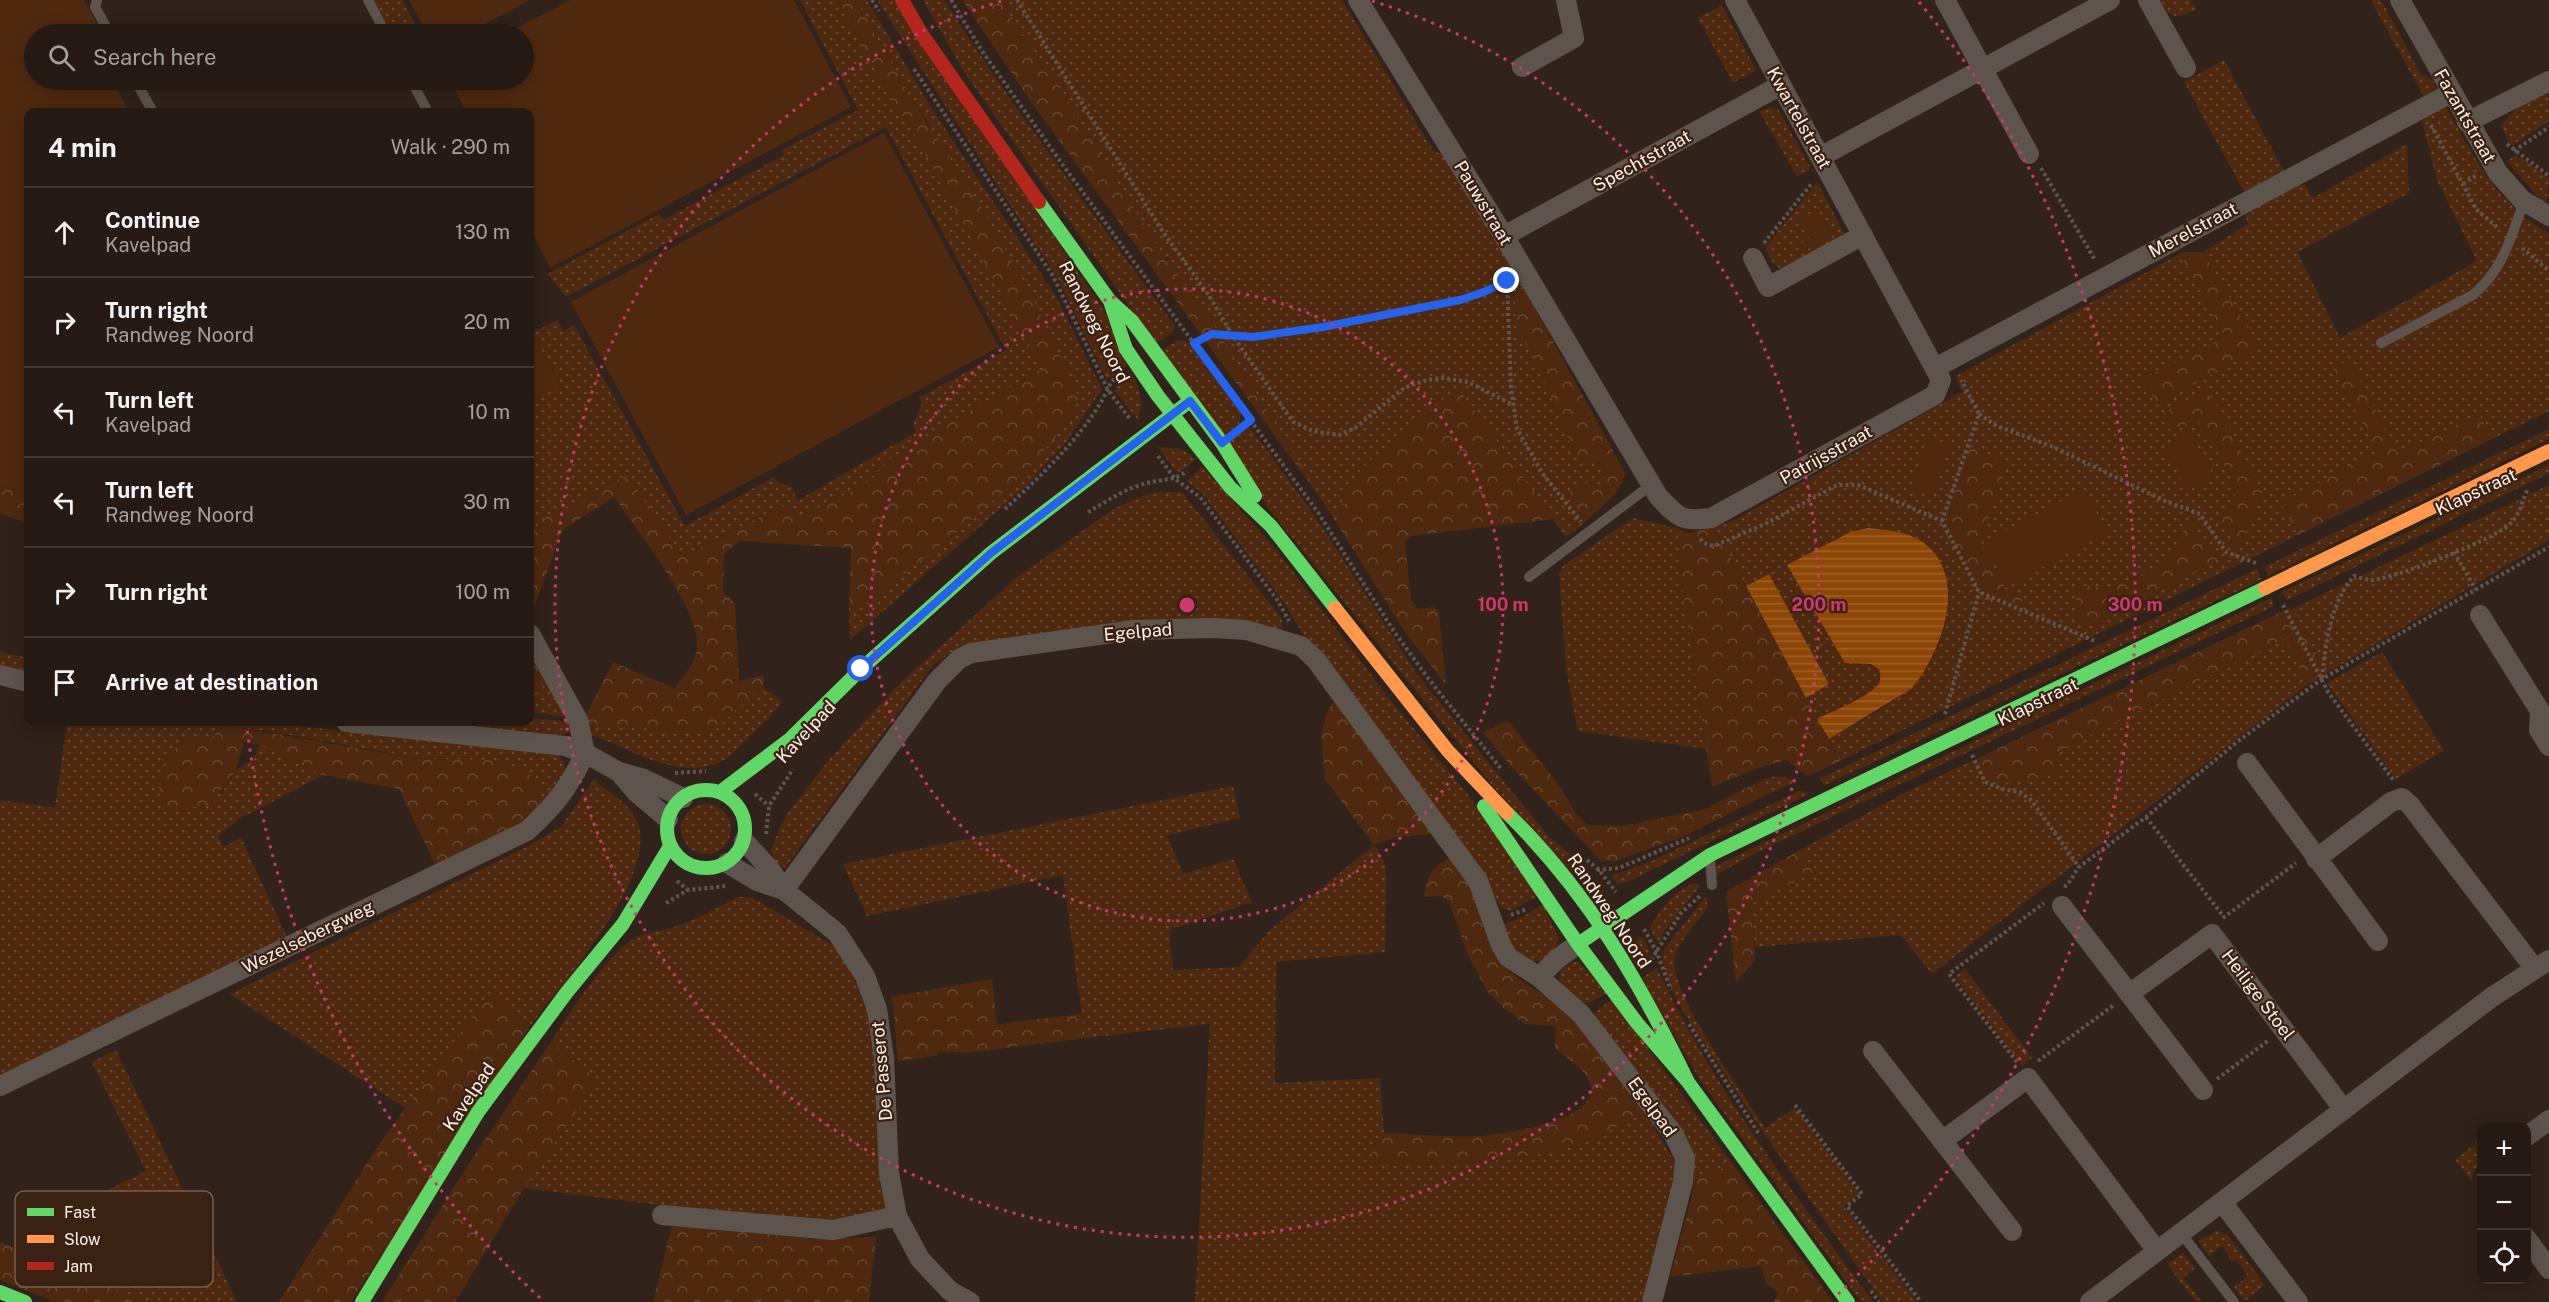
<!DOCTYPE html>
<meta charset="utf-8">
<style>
body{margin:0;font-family:"Public Sans",sans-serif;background:#2d231d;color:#f1f3f6}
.controls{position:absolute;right:18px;bottom:18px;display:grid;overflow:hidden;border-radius:12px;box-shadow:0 3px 15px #0003}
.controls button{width:54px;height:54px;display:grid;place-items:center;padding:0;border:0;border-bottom:2px solid #423834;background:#251a14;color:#f1f3f6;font:30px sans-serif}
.stop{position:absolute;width:18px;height:18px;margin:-14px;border:4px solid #2563eb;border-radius:50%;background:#fff}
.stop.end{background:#2563eb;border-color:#fff;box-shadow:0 2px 6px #0008}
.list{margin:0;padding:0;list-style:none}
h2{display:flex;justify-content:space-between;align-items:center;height:78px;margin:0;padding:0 24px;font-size:26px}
h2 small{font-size:20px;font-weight:400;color:#a3a1a0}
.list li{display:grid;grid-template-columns:39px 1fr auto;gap:18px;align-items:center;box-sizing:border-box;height:90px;padding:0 24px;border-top:2px solid #423834}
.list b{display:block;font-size:22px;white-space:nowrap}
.list p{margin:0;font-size:20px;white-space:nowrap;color:#a3a1a0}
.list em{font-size:20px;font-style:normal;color:#a3a1a0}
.icon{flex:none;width:33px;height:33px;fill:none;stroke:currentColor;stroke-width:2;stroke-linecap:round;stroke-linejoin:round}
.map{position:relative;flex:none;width:2549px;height:1302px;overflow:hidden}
.search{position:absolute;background:#251a14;box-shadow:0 3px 15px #0003;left:24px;top:24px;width:510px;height:66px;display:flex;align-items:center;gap:15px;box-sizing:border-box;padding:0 21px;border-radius:33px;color:#a3a1a0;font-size:22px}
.panel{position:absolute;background:#251a14;box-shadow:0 3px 15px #0003;left:24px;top:108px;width:510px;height:618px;border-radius:12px}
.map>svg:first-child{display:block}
</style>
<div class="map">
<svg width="2549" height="1302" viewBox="0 0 2549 1302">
<defs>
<pattern id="grass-dots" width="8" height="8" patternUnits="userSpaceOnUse" patternTransform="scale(1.5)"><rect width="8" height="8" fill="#4e290f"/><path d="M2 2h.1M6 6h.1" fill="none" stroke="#694832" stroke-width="1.8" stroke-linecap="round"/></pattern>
<pattern id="forest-crowns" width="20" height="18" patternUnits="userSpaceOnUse" patternTransform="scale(1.5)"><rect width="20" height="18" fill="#4e290f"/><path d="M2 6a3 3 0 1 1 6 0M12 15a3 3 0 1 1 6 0" fill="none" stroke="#694832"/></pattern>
<pattern id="water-rules" width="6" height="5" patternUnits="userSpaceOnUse" patternTransform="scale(1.5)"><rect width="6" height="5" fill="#8e4606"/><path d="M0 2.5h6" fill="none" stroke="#9f612a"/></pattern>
</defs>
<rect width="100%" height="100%" fill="#31231b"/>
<!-- grass -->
<path fill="url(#grass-dots)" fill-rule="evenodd" d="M374 0H402L420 34H392Z
M800 0H837L892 101 908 122 1043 369 928 435 889 460 869 482 801 517 781 506 682 556 626 475 544 518 530 536V401L561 384 532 333 557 320 563 331 574 325 685 526 774 477 777 482 793 488 797 501 916 432 913 425 922 404 919 398 1006 350 886 127 566 297 548 274 659 214 663 220 784 155 782 150 858 110Z
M856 0H867L932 109 1055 295 1102 389 1066 442 1025 487 850 640 849 608 864 605 962 528 1071 419 928 122 908 93Z
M877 0H894L1105 312 1127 365 1110 378H1106L1057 277Z
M923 0H944C1016 112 1097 219 1175 326L1174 331 1156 344 964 72Z
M1000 0H1342L1434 152 1444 154 1522 285 1517 327 1543 377 1571 446 1580 459C1595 461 1608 462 1604 481L1598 485 1588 482 1570 501 1583 524 1566 537 1458 388C1445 396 1438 406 1426 415 1403 435 1375 451 1356 476 1345 490 1342 508 1337 524L1215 327 1158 247Z
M2160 0H2190L2196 9C2178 19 2169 20 2160 0Z
M2374 0H2381L2420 73 2432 80 2436 88 2424 97 2371 1Z
M1722 5 1756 70 1733 83 1698 18Z
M2224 60 2285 173 2246 195 2184 82Z
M2548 90 2549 121 2512 146 2501 127C2512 109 2530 100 2548 90Z
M1770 107 1778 109 1811 169 1797 176 1759 111Z
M2446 107C2467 145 2488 186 2522 215 2530 222 2540 228 2549 234V411L2490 440 2479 414 2397 453 2350 359 2333 369 2378 452 2281 503 2298 535 1840 761 1829 739C1865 718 1906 700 1929 663 1957 618 1958 541 1893 531 1884 530 1874 527 1866 528 1851 531 1837 538 1824 545L1845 662 1871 664 1879 669C1880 674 1881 678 1879 683 1872 696 1832 711 1817 719L1806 698 1829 684 1769 574 1746 586 1713 526 1733 521 1962 392 1956 376 2180 254 2225 337 2143 379 2157 405 2258 348 2203 252 2248 224 2244 209 2287 185H2305L2313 198 2407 144 2409 193 2297 252 2340 338 2477 261 2437 180 2422 121ZM2209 390 2262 493 2245 536 2235 544 2221 520 2230 509 2237 489 2201 423 2167 428 2165 416 2161 414ZM1968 447 1981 543 2005 588 1944 530ZM2186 523 2218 560 2131 606 2089 626 2080 627 2076 610V590C2088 581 2099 590 2113 587 2131 583 2156 565 2173 556Z
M2516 155 2549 178 2547 201 2543 203 2507 161Z
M1817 182 1845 235 1785 270C1773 267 1770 258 1765 248Z
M1177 340 1187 341 1241 414 1239 424 1223 436 1160 352Z
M1132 373C1139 390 1146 403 1137 419L1115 391 1117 384Z
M1250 427 1317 519 1417 674 1548 836 1583 865 1573 873 1493 786 1268 508 1228 443Z
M2549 429V439L2268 576 2264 567Z
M1158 447 1181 449 1196 459 1181 472 1176 471Z
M2549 465V473L2287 600 2282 592Z
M1202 466 1278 552 1388 697 1480 810 1537 896 1511 911 1501 908 1478 867 1306 639 1282 600 1202 493 1187 481Z
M2549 485V540L2327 673 2292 609Z
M1158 492H1182L1282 619V628L1278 632 1123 625 959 647 934 664 785 868 775 861 771 850 781 825 788 813 828 761 897 686 1016 578 1112 510 1137 498Z
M1633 518 1677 528 1683 595 1706 749 1578 731 1566 669 1559 573 1563 566Z
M2257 569 2261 580 1825 785 1819 779Z
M2271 598 2274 606 1756 853 1716 875V866Z
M2286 638 2307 685 1932 974 1901 935 1755 947 1751 904 1813 873 1802 849 1906 792 1974 760 1986 782 2059 774 2054 753Z
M0 652 28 658V673L0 666Z
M2382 652 2444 750 2396 779 2327 683Z
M540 665 568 717 530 712V699L543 687Z
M764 688 782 701C772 716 761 726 748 738 740 745 733 755 724 760 680 784 629 747 588 734L589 724 633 726 672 733 706 732 716 729 756 691Z
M530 718 572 722V729L562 736 427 722H530Z
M67 722H260L547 752C560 754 565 759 565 772L541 810 462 760 418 758 274 732 216 725 215 736 187 738 172 751 158 782 221 794 236 770 254 759 259 745 323 775 241 818 218 836 223 847 241 838 288 940 0 1080V800L55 808Z
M1778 776 1797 781 1771 793 1764 779Z
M594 779C609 794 631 803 638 824 657 877 563 983 531 1025L489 994 405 1108 230 994 530 845 561 827Z
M1233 786 1240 818 1167 835 1183 874 1233 859 1252 902 1169 930 1173 970 1239 967 1268 932 1287 916 1374 845 1384 860 1386 873 1385 952 1276 962 1275 1083 1380 1078 1384 1134C1372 1141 1372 1154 1372 1166 1436 1164 1503 1165 1565 1148 1593 1140 1619 1125 1645 1112L1673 1159 1678 1175 1648 1302H1195L1210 1024 1085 1038 1063 875 867 916 843 864Z
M1802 790 1809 794 1627 882 1618 884 1611 876 1645 864Z
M681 829a25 25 0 1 1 50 0a25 25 0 1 1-50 0Z
M1695 883 1700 886 1666 929 1658 944 1650 928C1659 911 1675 889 1695 883Z
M1706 896 1708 907C1697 922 1680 939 1675 957 1666 989 1746 1098 1765 1128L1795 1108 1859 1194 1844 1207 1917 1302H1883C1827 1224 1771 1146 1719 1065 1699 1035 1663 989 1662 952Z
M738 897H751L834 946 869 998 892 1207 862 1225 769 1219 524 1188 598 1080 551 1042C569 1014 607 954 635 938 648 931 661 932 675 927 697 920 717 907 738 897Z
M1543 904 1559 939 1553 951 1541 961H1531L1511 947 1503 925 1524 916Z
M1639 937 1644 940 1649 950 1647 960 1637 969C1634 957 1631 948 1639 937Z
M1572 962H1579L1607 993 1589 1003 1582 1002 1561 984 1559 978 1561 969Z
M1657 968C1712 1086 1796 1196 1873 1302H1861L1700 1080 1642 978Z
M1965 969 2032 1058 2022 1066 1955 976Z
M1612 999 1734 1166 1694 1176 1688 1146 1594 1021 1595 1013Z
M116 1050 237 1302H147L29 1254 111 1211 102 1193 146 1171 92 1062Z
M2481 1139V1161L2473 1172 2472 1182 2455 1160Z
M2217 1231 2228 1235 2265 1285 2245 1301 2234 1287 2248 1276 2236 1260 2233 1262 2222 1246 2209 1256 2198 1241Z
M2183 1253 2195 1268 2183 1278 2202 1302H2196L2167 1264Z"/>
<!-- forest -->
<path fill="url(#forest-crowns)" d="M837 0H856L908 93 981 207 1029 290 1079 397 1071 419 1026 472 962 528 864 605 849 608 851 548 739 541 724 554 723 592 735 604 739 681 763 675 764 688 756 691 716 729 706 732 672 733 633 726 589 724 585 717 613 662 674 688C685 676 697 661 697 644 698 607 636 529 614 497L562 530 530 619V536L544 518 627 475 683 556 782 506 801 517 869 482 889 460 928 435 1042 369 908 122 892 101Z
M962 0H1000L1057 84 1158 247 1215 327 1329 510 1034 106Z
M2182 252H2203L2259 348 2157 405 2143 379 2225 337 2180 254Z
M1522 285 1626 474 1617 492 1583 524 1570 501V491C1579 482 1586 482 1598 485L1604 481C1610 453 1589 466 1575 456L1543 377 1517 327 1514 305Z
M2350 359 2397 453 2480 414 2490 440 2298 535 2281 503 2378 452 2333 369Z
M1458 388 1554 519 1411 536 1405 542 1411 600 1418 609 1433 607 1439 612 1446 685 1405 632 1337 524C1342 508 1345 490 1356 476 1375 451 1403 435 1426 415 1438 406 1445 395 1458 388Z
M2209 389 2262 493 2245 536 2235 545 2221 520 2230 509 2237 489 2201 423 2167 429 2165 416 2161 414Z
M1968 446 2006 463 1981 543 2005 587 2024 596 2017 613 1976 596 1944 530Z
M0 486 28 491V524L0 513Z
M2192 522 2218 560 2131 606 2089 626 2080 627 2076 620V590C2089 581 2099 590 2113 587 2133 582 2155 566 2173 556L2186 523Z
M1713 526 1840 761 1808 776 1786 760 1758 768 1712 787 1683 595 1677 528 1689 533Z
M2291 607 2327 673 2307 685 2285 638 2055 753 2059 774 2004 783 1985 782 1974 760Z
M530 646 540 665 543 687 530 699Z
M1337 696 1438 833 1394 838 1374 845 1325 779 1321 735 1328 710Z
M1508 721 1559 785 1576 814 1587 825 1623 826 1705 809 1764 779 1771 793 1682 837 1615 861H1601L1508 763 1483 732Z
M216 725C283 733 349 748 416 758 450 762 493 753 524 771 540 781 543 792 541 810L533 818 437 869 399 789 323 775 259 745 244 742 236 770 211 805 169 810 160 800 158 782 172 751 187 738 215 736Z
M1802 849 1813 873 1751 904 1755 960 1736 983 1726 892Z
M1454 855 1477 893 1507 968 1519 979 1565 1009 1645 1112C1619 1125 1593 1140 1565 1148 1502 1165 1435 1164 1371 1166 1373 1151 1373 1141 1386 1133 1419 1134 1457 1139 1489 1135 1514 1132 1606 1119 1589 1080 1583 1068 1565 1057 1555 1048L1556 1026 1525 1024 1504 1008 1487 991 1468 955 1449 901 1441 896 1424 897C1426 874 1434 866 1454 855Z
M992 979 997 1024 1082 1014 1085 1038 966 1053 938 1051 937 1056 898 1061 893 1005 890 997Z
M489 993 531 1025 351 1302H279L378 1146Z
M551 1042 598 1080 524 1188 455 1302H382L473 1157Z
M1734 1166 1833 1302H1774L1778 1292 1767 1285 1761 1266 1670 1277 1692 1196 1694 1176Z
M672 1225 813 1239 876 1237 869 1302H653Z
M0 1242 147 1302H54L48 1299 0 1280Z"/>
<!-- green -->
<path fill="#4e290f" d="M0 0H84L103 34H34V80H116L113 81 129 112H28V491L0 486Z
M409 0H530L466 34H428Z
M570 0H794L851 107 550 268 530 229V112H467L449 80H524V34H505Z
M884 133 999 347 686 515 571 302Z
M1817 209 1832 235 1805 251 1801 244 1809 238 1799 220Z
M530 328 561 385 530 401Z
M2190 432 2214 477 2188 491 2164 447Z
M1927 437 1949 444 1933 496 1911 489Z
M2084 489 2107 533 2007 586 1983 543Z"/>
<!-- water -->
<path fill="url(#water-rules)" d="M1868 528C1886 530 1906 531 1921 541 1971 574 1942 653 1911 689L1829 739 1817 719C1832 711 1872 696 1879 683 1881 678 1880 674 1879 669L1871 664 1845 663 1787 565 1850 532Z
M1769 574 1829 684 1806 698 1746 586Z"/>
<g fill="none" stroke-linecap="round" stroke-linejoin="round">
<!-- path -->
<path stroke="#5f5550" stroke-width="4" stroke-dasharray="3 3" stroke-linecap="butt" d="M872 0 879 11
M951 0 982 51 1065 168 1317 511 1395 633 1431 682 1502 770
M1017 0 1163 232 1208 294 1233 336 1293 422 1313 431 1339 435 1355 428 1404 388 1427 380 1444 378 1468 382 1513 405
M914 69 1053 276 1108 390 1130 419
M2431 125 2476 209 2498 228
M2507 144 2549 176
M2514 151 2549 127
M2041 168 2095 260
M2463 184 2477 175
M1764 243 1812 183
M2522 248 2549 271
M1507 283 1511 387 1517 429 1543 474 1581 522
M1194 343 1212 334 1253 337 1323 327 1459 300 1484 292 1508 280
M1979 414 1997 426 2051 446 2165 501 2200 514 2226 552 2258 564
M1240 429 1251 420
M1158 456 1175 479 1200 497 1278 601 1289 621
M1005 509C1041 476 1093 427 1111 382L1116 378
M1088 512C1107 501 1126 488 1147 483 1162 479 1175 481 1187 471
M1942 521 1979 414 1961 380
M1700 539 1704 543 1714 546 1767 523 1837 485H1858L1942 521 1979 592 2095 641
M2454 552 2476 590
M2283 605 2328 692 2394 781
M2322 678C2325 646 2331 601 2354 576 2360 578 2367 580 2372 580 2396 578 2492 540 2509 525 2521 514 2521 502 2528 489
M1945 714 1979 592
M1972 755 1985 782 2002 789 2020 792 2032 801 2079 867
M675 773 706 771
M755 794 769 806
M2146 817 2224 917
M766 834 769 806 793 769
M1587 860 1599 870 1616 892
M1597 870 1619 868 1689 838
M677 881 688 890
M2064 887C2072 881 2073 874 2079 867L2146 817 2237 742 2322 679 2549 547
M666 903 688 890 727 886
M1511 915 1527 909
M2223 918 2296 863
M1644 929 1657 953 1671 990
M1651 960 1681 913 1701 895
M1689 1024 1759 1134
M2038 1061 2114 1005
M2017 1062 1949 974 2044 903
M2217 1079 2269 1040
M1795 1105 1862 1194 1847 1206 1921 1302
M1871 1291 1879 1302"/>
<!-- lane -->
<path stroke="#5e544e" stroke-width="10" d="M97 0 95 7 110 34
M368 0 386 34
M135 80 153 112
M411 80 428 112
M2381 343 2473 295C2504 268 2510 239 2524 202
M1529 577 1651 485
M1710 858 1712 885
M2181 1233 2234 1302"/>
<!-- street -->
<path stroke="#5e544e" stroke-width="20" d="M1358 0 1504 236 1658 496C1678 518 1682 522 1711 518L1935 395 1941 380 1735 0
M1945 0 2029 154
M2148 0 2186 68
M2400 0 2498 173 2522 200 2549 216
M1522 67 1574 38 1566 0
M2467 122 2549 81
M1820 157 2110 0
M1504 236 1781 85
M1753 258 1768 287 1863 235
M1935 368 2451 93
M2480 615 2540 711 2539 730 2549 746
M530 634 578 720 585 753
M0 675 28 682
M346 722 565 746 585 753 619 772 644 779 683 798
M2247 763 2378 941
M619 772 636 792 668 819
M744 841 769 868 784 890 837 933 865 976 877 1009 884 1058 889 1173 897 1216 920 1259 950 1291 970 1302
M2316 859 2391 802 2402 798 2410 805 2535 969
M727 863 757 881 784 890
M784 890 937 681 959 659 971 653 1134 630 1214 628 1246 630 1301 646 1316 660 1478 881 1501 945 1508 957 1539 977 1581 1014 1674 1135 1685 1158 1683 1182 1652 1302
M2062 906 2203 1090
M1539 977 1557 959 1578 944
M2129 994 2212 934 2344 1110
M1873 1051 2012 1231
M0 1086 527 831C555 805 569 788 585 753
M2526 1137 2549 1120
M1942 1141 2028 1078 2157 1251
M2222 1202 2298 1302
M662 1215 833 1230 897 1216
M2526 1238 2549 1269
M2090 1302 2492 997 2549 960"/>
<!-- fast -->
<path stroke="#63d668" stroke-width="14" d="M1039 202 1110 301 1132 321 1222 443 1255 496
M1110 301 1126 349 1158 396 1230 487 1271 526 1335 608
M667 829a39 39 0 1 1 78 0a39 39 0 1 1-78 0Z
M720 792 790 739 861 669 991 553 1186 404
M1484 806 1578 944 1637 1023 1688 1082 1848 1302
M1507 813C1588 892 1639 981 1688 1082
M1578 944 1710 855 2265 588
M0 1292 25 1302
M362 1302 478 1112 567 992 623 924 670 846"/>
<!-- slow -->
<path stroke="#ff974d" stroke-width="14" d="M2265 588 2549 451
M1335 608 1448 751 1507 813"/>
<!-- jam -->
<path stroke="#b3261e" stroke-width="14" d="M902 0 921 33 1039 202"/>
</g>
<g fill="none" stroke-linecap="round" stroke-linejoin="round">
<!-- route -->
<path stroke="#2563eb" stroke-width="8" d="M861 669 991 553 1190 401 1222 443 1251 420 1194 343 1212 334 1253 337 1323 327 1460 300 1484 292 1507 281"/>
</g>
<!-- distance rings -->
<g fill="none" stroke="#cb3970" stroke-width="3" stroke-dasharray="3 6">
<circle cx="1187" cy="605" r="316"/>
<path d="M1372 1A632 632 0 1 1 1002 1"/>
<path d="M540 1298A948 948 0 0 1 247 729M1919 2A948 948 0 0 1 1834 1298"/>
</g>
<g text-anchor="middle" stroke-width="4.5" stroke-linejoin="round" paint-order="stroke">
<!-- street labels -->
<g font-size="18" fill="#fef1e9" stroke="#3a2112">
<text transform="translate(2465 116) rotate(60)" y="6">Fazantstraat</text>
<text transform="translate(1799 118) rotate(61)" y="6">Kwartelstraat</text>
<text transform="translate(1642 161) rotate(-29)" y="6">Spechtstraat</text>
<text transform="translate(1483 203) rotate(59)" y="6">Pauwstraat</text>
<text transform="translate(2193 230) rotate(-28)" y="6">Merelstraat</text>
<text transform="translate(1094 322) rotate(63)" y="6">Randweg Noord</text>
<text transform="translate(1826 455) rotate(-29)" y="6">Patrijsstraat</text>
<text transform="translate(2476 492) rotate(-25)" y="6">Klapstraat</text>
<text transform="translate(1138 632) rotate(-5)" y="6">Egelpad</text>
<text transform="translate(2038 702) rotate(-26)" y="6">Klapstraat</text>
<text transform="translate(806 732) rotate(-47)" y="6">Kavelpad</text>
<text transform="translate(1609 911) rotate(56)" y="6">Randweg Noord</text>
<text transform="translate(308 937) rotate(-26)" y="6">Wezelsebergweg</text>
<text transform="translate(2258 995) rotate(53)" y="6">Heilige Stoel</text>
<text transform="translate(882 1071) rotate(-95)" y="6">De Passerot</text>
<text transform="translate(469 1097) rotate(-56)" y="6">Kavelpad</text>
<text transform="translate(1652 1107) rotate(54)" y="6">Egelpad</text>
</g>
</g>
<!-- legend -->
<rect x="15" y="1191" width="198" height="96" rx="9" fill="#3a2112" stroke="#755f52" stroke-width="1.5"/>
<rect x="27" y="1208" width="27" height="8" fill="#63d668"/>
<rect x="27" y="1235" width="27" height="8" fill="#ff974d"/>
<rect x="27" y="1262" width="27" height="8" fill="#b3261e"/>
<g font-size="16" fill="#fef1e9">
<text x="64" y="1218">Fast</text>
<text x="64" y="1245">Slow</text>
<text x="64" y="1272">Jam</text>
</g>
<circle cx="1187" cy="605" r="9" fill="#cb3970" stroke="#3a2112" stroke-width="3"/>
<g font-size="18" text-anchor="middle" font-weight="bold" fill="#cb3970" stroke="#3a2112" stroke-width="4.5" stroke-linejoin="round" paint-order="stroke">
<text x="1503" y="611">100 m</text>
<text x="1819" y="611">200 m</text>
<text x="2135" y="611">300 m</text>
</g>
</svg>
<div class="controls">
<button>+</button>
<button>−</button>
<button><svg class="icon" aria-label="locate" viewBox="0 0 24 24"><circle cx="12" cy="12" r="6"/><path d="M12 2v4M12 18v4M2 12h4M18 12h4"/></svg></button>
</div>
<div class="stop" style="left:861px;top:669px"></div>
<div class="stop end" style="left:1507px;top:281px"></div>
<div class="search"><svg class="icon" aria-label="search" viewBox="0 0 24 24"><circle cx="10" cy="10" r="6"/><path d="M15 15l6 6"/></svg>Search here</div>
<section class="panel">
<h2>4 min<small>Walk · 290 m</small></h2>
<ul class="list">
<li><svg class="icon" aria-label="ahead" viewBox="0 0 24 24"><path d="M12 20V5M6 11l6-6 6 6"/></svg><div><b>Continue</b><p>Kavelpad</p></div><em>130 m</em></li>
<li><svg class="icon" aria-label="right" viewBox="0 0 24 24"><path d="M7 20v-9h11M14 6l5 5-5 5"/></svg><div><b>Turn right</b><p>Randweg Noord</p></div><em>20 m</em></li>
<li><svg class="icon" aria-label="left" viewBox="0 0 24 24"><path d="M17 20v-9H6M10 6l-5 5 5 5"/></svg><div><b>Turn left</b><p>Kavelpad</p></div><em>10 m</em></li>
<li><svg class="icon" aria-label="left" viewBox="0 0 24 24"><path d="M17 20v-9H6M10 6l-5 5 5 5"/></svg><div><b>Turn left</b><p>Randweg Noord</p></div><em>30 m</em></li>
<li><svg class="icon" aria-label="right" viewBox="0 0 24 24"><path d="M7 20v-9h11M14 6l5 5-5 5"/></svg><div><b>Turn right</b></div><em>100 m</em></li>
<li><svg class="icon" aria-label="arrive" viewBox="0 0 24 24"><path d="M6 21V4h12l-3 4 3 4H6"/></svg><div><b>Arrive at destination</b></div></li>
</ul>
</section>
</div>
